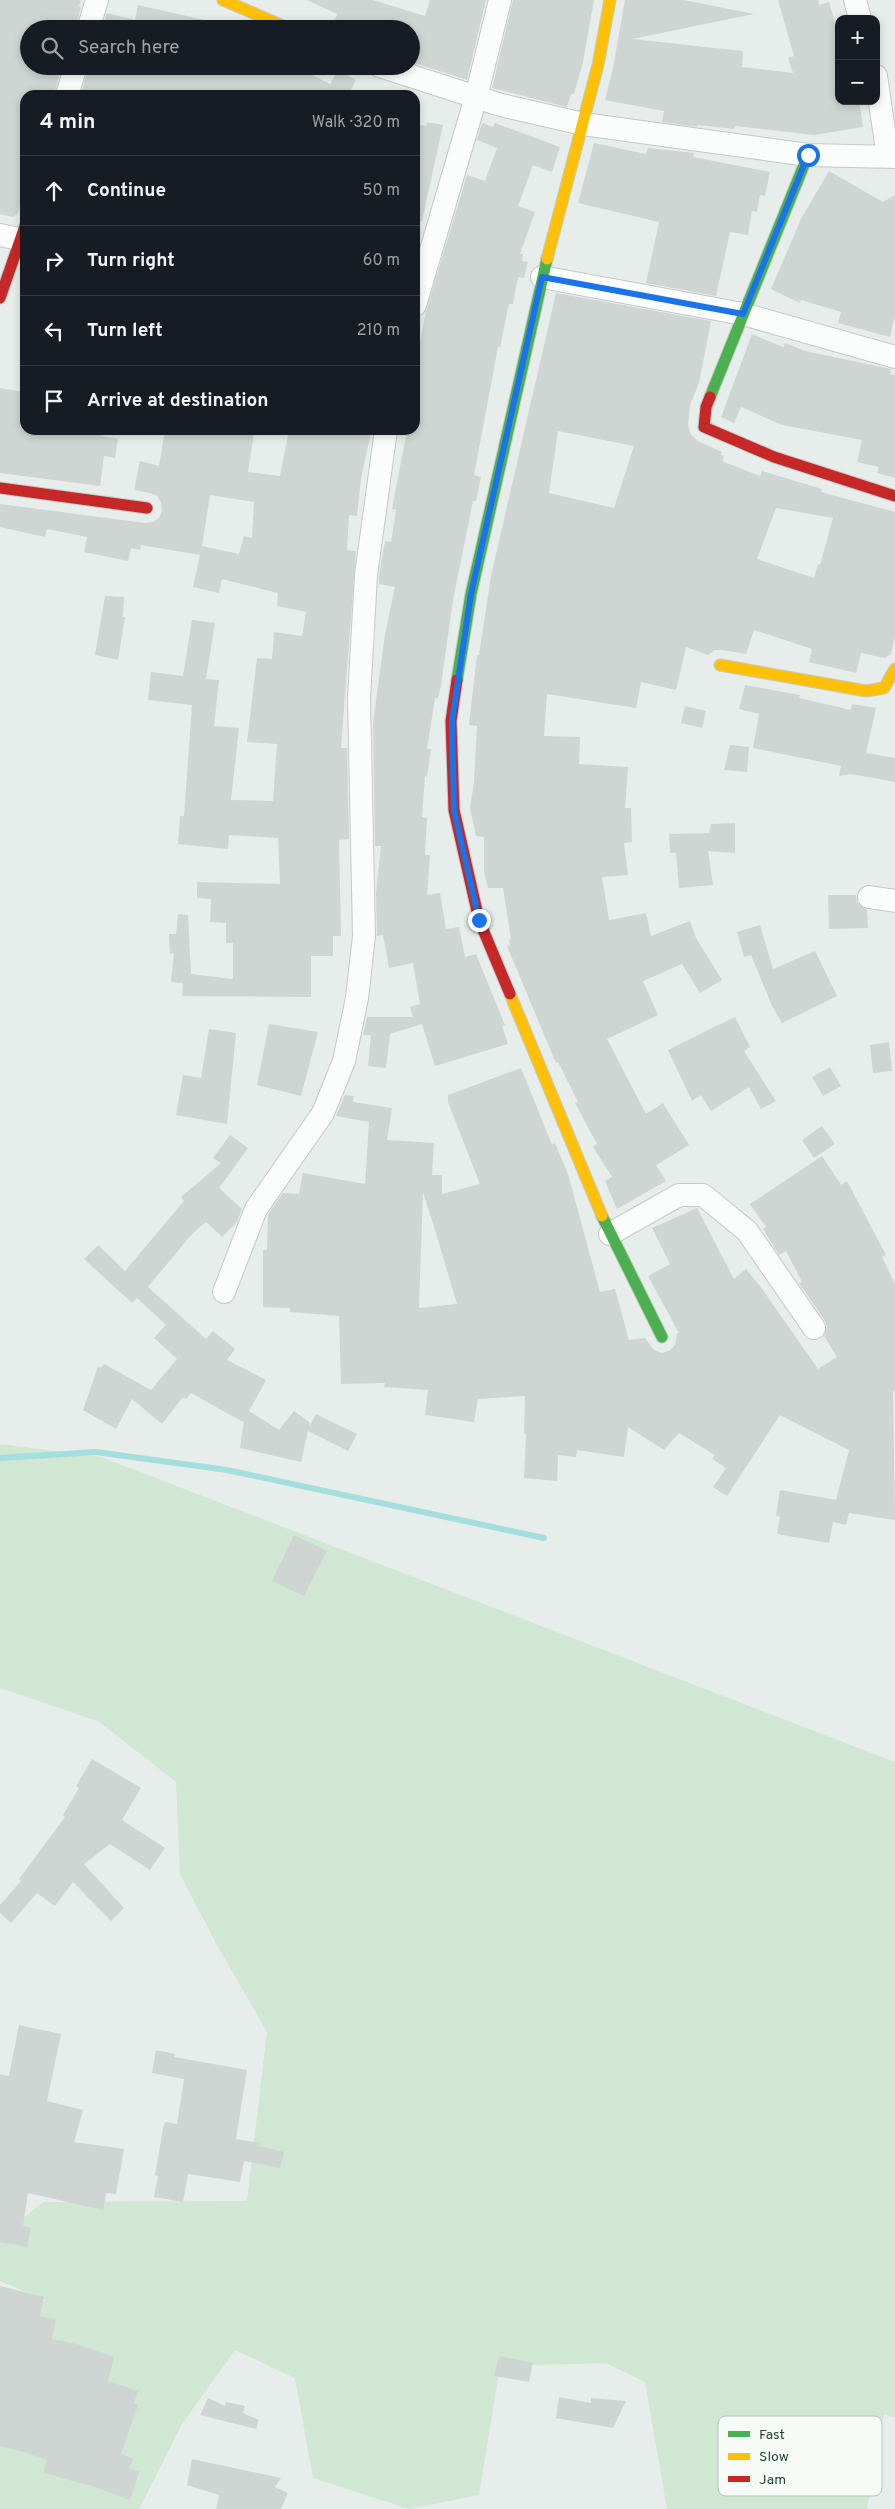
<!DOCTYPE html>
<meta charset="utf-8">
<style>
body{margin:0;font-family:Overpass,sans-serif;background:#242831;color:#f1f3f6}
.controls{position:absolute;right:15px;top:15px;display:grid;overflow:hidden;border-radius:10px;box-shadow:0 2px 8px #0003}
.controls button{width:45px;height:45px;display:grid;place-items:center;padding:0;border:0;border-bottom:1px solid #363941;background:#171b24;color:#f1f3f6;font:25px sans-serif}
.stop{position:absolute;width:15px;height:15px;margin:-11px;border:4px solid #1a73e8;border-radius:50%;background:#fff}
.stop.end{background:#1a73e8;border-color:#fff;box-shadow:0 1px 5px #0008}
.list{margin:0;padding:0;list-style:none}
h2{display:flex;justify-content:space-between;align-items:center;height:65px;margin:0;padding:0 20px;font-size:21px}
h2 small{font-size:16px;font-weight:400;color:#9ea1a6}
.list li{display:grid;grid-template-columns:32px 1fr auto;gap:15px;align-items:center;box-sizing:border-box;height:70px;padding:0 20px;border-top:1px solid #363941}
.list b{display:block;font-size:19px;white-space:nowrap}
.list em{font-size:16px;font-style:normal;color:#9ea1a6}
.icon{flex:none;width:28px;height:28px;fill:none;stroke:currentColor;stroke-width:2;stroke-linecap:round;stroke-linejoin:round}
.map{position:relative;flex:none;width:895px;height:2509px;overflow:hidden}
.search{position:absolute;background:#171b24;box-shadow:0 2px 8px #0003;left:20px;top:20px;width:400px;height:55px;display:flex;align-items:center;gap:12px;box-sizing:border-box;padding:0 18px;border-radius:28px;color:#9ea1a6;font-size:19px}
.panel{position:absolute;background:#171b24;box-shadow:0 2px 8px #0003;left:20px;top:90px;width:400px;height:345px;border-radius:15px}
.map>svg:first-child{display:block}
</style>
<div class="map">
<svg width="895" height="2509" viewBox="0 0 895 2509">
<rect width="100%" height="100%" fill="#e7edea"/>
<!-- green -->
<path fill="#cfe7d3" d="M0 1444 101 1457 895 1762V2418L884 2414 867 2509H667L645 2382 606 2363 500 2366 479 2495 409 2509 313 2478 295 2378 235 2350 182 2424 139 2509H0V2365L45 2300 0 2281V2237L43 2202 247 2201 267 2032 218 1947 180 1874 176 1782 98 1721 0 1688Z"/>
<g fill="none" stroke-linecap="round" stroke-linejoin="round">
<!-- stream -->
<path stroke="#a4dede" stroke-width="6" d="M0 1458 96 1452 227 1470 544 1538"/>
</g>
<!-- building -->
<path fill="#cfd5d2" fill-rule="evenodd" d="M0 0H81L79 6 81 7 75 29H29V66H62L54 95H25V185L18 213 13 217 0 214Z
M307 0H373L425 16 430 0H486L467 80 411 62V29H332L337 14Z
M513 0H594L583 62 574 94H571L567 107 492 88Z
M625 0H684L754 14 632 39 743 51 742 67 793 73 788 58 794 56 778 0H818L819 5 829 2 839 37V104L859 101 863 127 814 135 735 126 734 129 698 125 697 127 662 122 664 111 605 100 613 68Z
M138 5 213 22 212 29H102L107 13 135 20Z
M89 66H295L330 84 338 70 356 80 349 93 353 95H100L82 90Z
M427 122 443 125 422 221H415V124L426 126Z
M482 123 493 127 495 123 560 147 552 172 533 165 518 206 535 212 520 254H523L522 261 528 262 524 278 518 277 513 304H509L500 347H498L474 475 481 477 476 501H473L453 600 441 685 438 698H435L427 749H431L427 777 425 776 422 817 427 818 425 855H430L427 895 440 893 446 929 459 927 465 957 476 954 505 1025 502 1026 508 1044 435 1066 422 1024 390 1034 386 1068 368 1066 371 1035H363L367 1017H413L410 1007 420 1004 413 963 389 968 383 935 377 936 376 893 381 846H375L373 723 385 634 395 587 379 584V576L385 541 391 542 396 510 392 509 407 430H415V349H419L426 311 467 175 485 181 497 148 477 140Z
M594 143 646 154 648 148 694 153 693 157 770 172 765 196 760 195 757 212 752 211 748 235 730 232 716 296 646 283 659 222 578 203Z
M829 171 883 202 895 195V316L890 337 838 323 841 312 801 300 800 303 771 289 801 219Z
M556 293 711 321 699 383 690 405 688 425 691 435 698 441 722 452 721 455 724 456 722 461 760 476 762 471 822 489 821 492 895 512V635L891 654 885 658 861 653 856 673 809 662 812 649 754 630 746 654 722 650H715L708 655 686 647 676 690 641 682 636 708 547 694 544 736 580 737 579 764 628 767 625 808H631L632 842 624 843 628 875 602 877 609 920 646 913 651 936 690 921 696 938 722 980 700 993 682 964 643 981 658 1015 607 1039 646 1114 663 1103 689 1145 656 1165 666 1181 617 1209 605 1181 612 1177 593 1147 597 1144 575 1103 578 1102 558 1062 556 1063 507 946 510 945 509 940 511 939 503 888H488L484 872V837L476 836 470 808 474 782 477 726 469 725 477 655H479L491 576ZM558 431 634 446 614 508 549 493ZM776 508 833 518 820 565 818 564 814 578 757 559Z
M752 334 783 347 785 343 805 351 891 369 890 374 895 375V478L877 473 879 467 857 462 862 440 782 425 741 407 734 423 721 417Z
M0 388 25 392V430H102L101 436 118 439 115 458 104 456 100 486 0 473Z
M165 430H233L254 433 248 472 280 476 289 430H363L371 433 361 478 357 516 349 515 347 550 356 551 341 748H347L349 839 339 840 341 936H333V956H311V997L182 996 183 983 171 982 174 953 170 954 169 934H176L178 914 188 915 191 974 233 979V943H226V923L210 922 211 899 197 898V882L280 884 278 838 229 835 228 849 178 844 180 816H184L192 705 148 700 151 672 183 676 192 620 215 623 206 679 219 680 214 726 239 728 231 800 273 801 277 744 247 742 257 658 272 659 274 632 302 636 306 612 277 606 278 593 222 579 219 593 193 587 200 555 141 545 140 550 131 548 128 561 84 552 87 537 47 529 45 537 0 527V504L145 523 153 522 159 518 162 511 161 502 157 496 150 493 134 490 140 461 159 466ZM210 495 254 502 252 538 244 536 239 554 202 546Z
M105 596 124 597 123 617H125L118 660 95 655Z
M745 685 800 695 799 698 851 710 852 704 876 708 866 753 895 758V782L851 774 839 776 841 766 753 748 759 714 739 709Z
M685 706 706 711 702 728 681 723Z
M730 745 749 747 747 772 724 770Z
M735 823V853L708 851 713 885 679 888 676 853H670L669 834 709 833 711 824Z
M828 895H856L857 902 867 910 868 928 829 929Z
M760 925 773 969 815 951 837 996 782 1023 772 1006 751 955 744 957 737 932Z
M735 1017 750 1047 744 1051 776 1101 761 1109 749 1087 711 1111 701 1095 692 1101 668 1050Z
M269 1024 318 1032 301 1096 257 1085Z
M209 1029 236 1033 227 1124 176 1115 183 1075 201 1078Z
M889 1042 892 1071 873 1073 870 1045Z
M830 1067 841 1086 823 1096 812 1077Z
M521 1068 552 1145 555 1143 568 1174 600 1292 615 1289 629 1340 645 1338 654 1350 662 1353 669 1351 675 1345 677 1333H679L648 1276 670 1264 652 1228 697 1208 734 1279 746 1269 760 1286 818 1369 837 1357 824 1336 827 1327 825 1321 799 1283 802 1282 786 1251 779 1255 763 1229 766 1227 750 1204 822 1156 841 1185 847 1181 886 1255 882 1257 895 1284V1390L893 1391 895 1520 849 1513 846 1525 833 1522 829 1543 777 1534 780 1517 776 1516 780 1490 836 1500 849 1450 780 1415 727 1496 713 1487 726 1468 712 1459 715 1455 679 1433 664 1450 628 1427 624 1457 577 1450 576 1457 558 1455 557 1481 524 1478 526 1434H524L525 1396 478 1399 474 1422 425 1415 428 1390 384 1387 385 1383 341 1384 339 1316 290 1312V1308L263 1307V1250H267L268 1214 283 1193 299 1194 303 1173 365 1184 369 1122 336 1116 345 1095 354 1096 353 1102 392 1108 387 1140 434 1143 432 1175H442V1194L480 1184 448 1102V1095ZM423 1192 438 1240 457 1304 419 1308Z
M822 1126 835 1144 814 1158 802 1140Z
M230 1135 248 1148 219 1188 242 1209 237 1222 222 1237 206 1222 191 1235 148 1287 206 1339 213 1331 235 1349 227 1360 266 1380 249 1411 279 1430 294 1411 310 1423 309 1427 316 1414 357 1434 348 1451 308 1431 301 1462 240 1448 244 1420 243 1422 191 1393 186 1399 183 1397 162 1424 132 1399 116 1429 83 1410 98 1367 101 1368 104 1364 151 1390 177 1359 154 1338 166 1325 137 1298 132 1303 84 1259 98 1245 125 1271 184 1201 181 1197 221 1163 213 1158Z
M294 1535 327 1551 304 1596 272 1581Z
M92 1759 141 1788 122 1820 165 1848 150 1870 110 1844 84 1864 124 1908 111 1921 73 1882 55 1906 37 1893 11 1923 0 1913V1905L21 1881 19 1879 65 1817 63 1815 79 1788 76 1786Z
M19 2025 61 2034 47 2101 83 2110 74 2142 124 2149 116 2194 106 2193 103 2210 28 2193 23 2226 31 2228 27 2247 0 2242V2074L9 2076Z
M156 2050 175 2054 174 2057 247 2070 236 2139 260 2143 259 2146 284 2152 280 2168 244 2161 240 2182 188 2174 183 2202 154 2197 158 2176 155 2175 163 2129 165 2122 177 2124 184 2079 152 2073Z
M0 2286 44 2297 40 2316 56 2319 52 2339 76 2344 114 2357 108 2381 138 2391 134 2403 138 2405 121 2454 133 2459 129 2468 139 2472 130 2500 95 2487 43 2473 47 2460 28 2453 0 2446Z
M499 2356 533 2363 529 2382 494 2376Z
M559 2397 591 2403V2398L626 2401 613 2428 556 2418Z
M208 2398 225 2406 226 2402 245 2406 243 2413 259 2420 256 2429 200 2415Z
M192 2459 281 2478 275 2487 288 2493 281 2509H216L219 2495 187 2485Z"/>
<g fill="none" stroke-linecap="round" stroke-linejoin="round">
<!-- street casing -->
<g stroke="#c4cac7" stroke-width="24">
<path id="street" d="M855 0 860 19
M88 29 97 0
M380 66 501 105 583 124 808 155 895 157
M876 76 888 157
M67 95 76 66
M0 235 19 239
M542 277 743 314 895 357
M415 305 476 97 500 0
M869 897 895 901
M610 1234 679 1195H703L747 1231 814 1328
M224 1292 256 1209 323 1113 344 1061 357 998 364 936 359 698 366 575 386 430"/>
</g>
<!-- fast casing -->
<g stroke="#c2cbc7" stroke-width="13">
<path id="fast" d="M710 397 808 155
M457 680 471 594 547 259
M602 1216 662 1337"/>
</g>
<!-- slow casing -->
<g stroke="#c2cbc7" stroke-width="13">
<path id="slow" d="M223 0 290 29
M547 259 598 65 610 0
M720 665 866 691 884 688 895 669
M510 994 602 1216"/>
</g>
<!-- jam casing -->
<g stroke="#c2cbc7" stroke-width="13">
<path id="jam" d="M0 298 25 226
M710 397 706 407 704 427 774 457 895 496
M0 488 147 508
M457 680 451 721 454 810 479 920 510 994"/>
</g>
<!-- street -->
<use href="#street" stroke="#fbfcfc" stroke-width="22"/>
<!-- fast -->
<use href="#fast" stroke="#4caf50" stroke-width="11"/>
<!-- slow -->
<use href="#slow" stroke="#ffc107" stroke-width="11"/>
<!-- jam -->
<use href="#jam" stroke="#c62828" stroke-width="11"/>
</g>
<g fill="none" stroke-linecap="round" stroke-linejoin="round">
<!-- route -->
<path stroke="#1a73e8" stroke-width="6" d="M479 920 454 810 452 721 471 594 542 277 743 314 808 155"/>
</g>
<!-- legend -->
<rect x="718" y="2416" width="164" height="80" rx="8" fill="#f6fbf8" stroke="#b6c4be" stroke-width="1"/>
<rect x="728" y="2431" width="22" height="6" fill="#4caf50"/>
<rect x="728" y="2453" width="22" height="7" fill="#ffc107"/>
<rect x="728" y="2476" width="22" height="6" fill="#c62828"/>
<g font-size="14" fill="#214335">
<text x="759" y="2439">Fast</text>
<text x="759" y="2461">Slow</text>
<text x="759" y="2484">Jam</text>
</g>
</svg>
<div class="controls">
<button>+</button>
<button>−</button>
</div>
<div class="stop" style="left:808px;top:155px"></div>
<div class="stop end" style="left:479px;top:920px"></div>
<div class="search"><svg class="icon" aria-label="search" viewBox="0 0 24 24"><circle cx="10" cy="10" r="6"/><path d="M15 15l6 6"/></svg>Search here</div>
<section class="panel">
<h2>4 min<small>Walk · 320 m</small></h2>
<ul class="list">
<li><svg class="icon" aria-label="ahead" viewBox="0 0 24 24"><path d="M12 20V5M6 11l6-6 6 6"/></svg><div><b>Continue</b></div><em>50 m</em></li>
<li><svg class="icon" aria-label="right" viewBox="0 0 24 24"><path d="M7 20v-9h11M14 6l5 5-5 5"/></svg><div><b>Turn right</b></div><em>60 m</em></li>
<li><svg class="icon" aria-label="left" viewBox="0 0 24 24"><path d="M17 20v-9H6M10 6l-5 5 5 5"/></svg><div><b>Turn left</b></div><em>210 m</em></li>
<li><svg class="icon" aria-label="arrive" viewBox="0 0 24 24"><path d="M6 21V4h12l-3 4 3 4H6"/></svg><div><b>Arrive at destination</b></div></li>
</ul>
</section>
</div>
